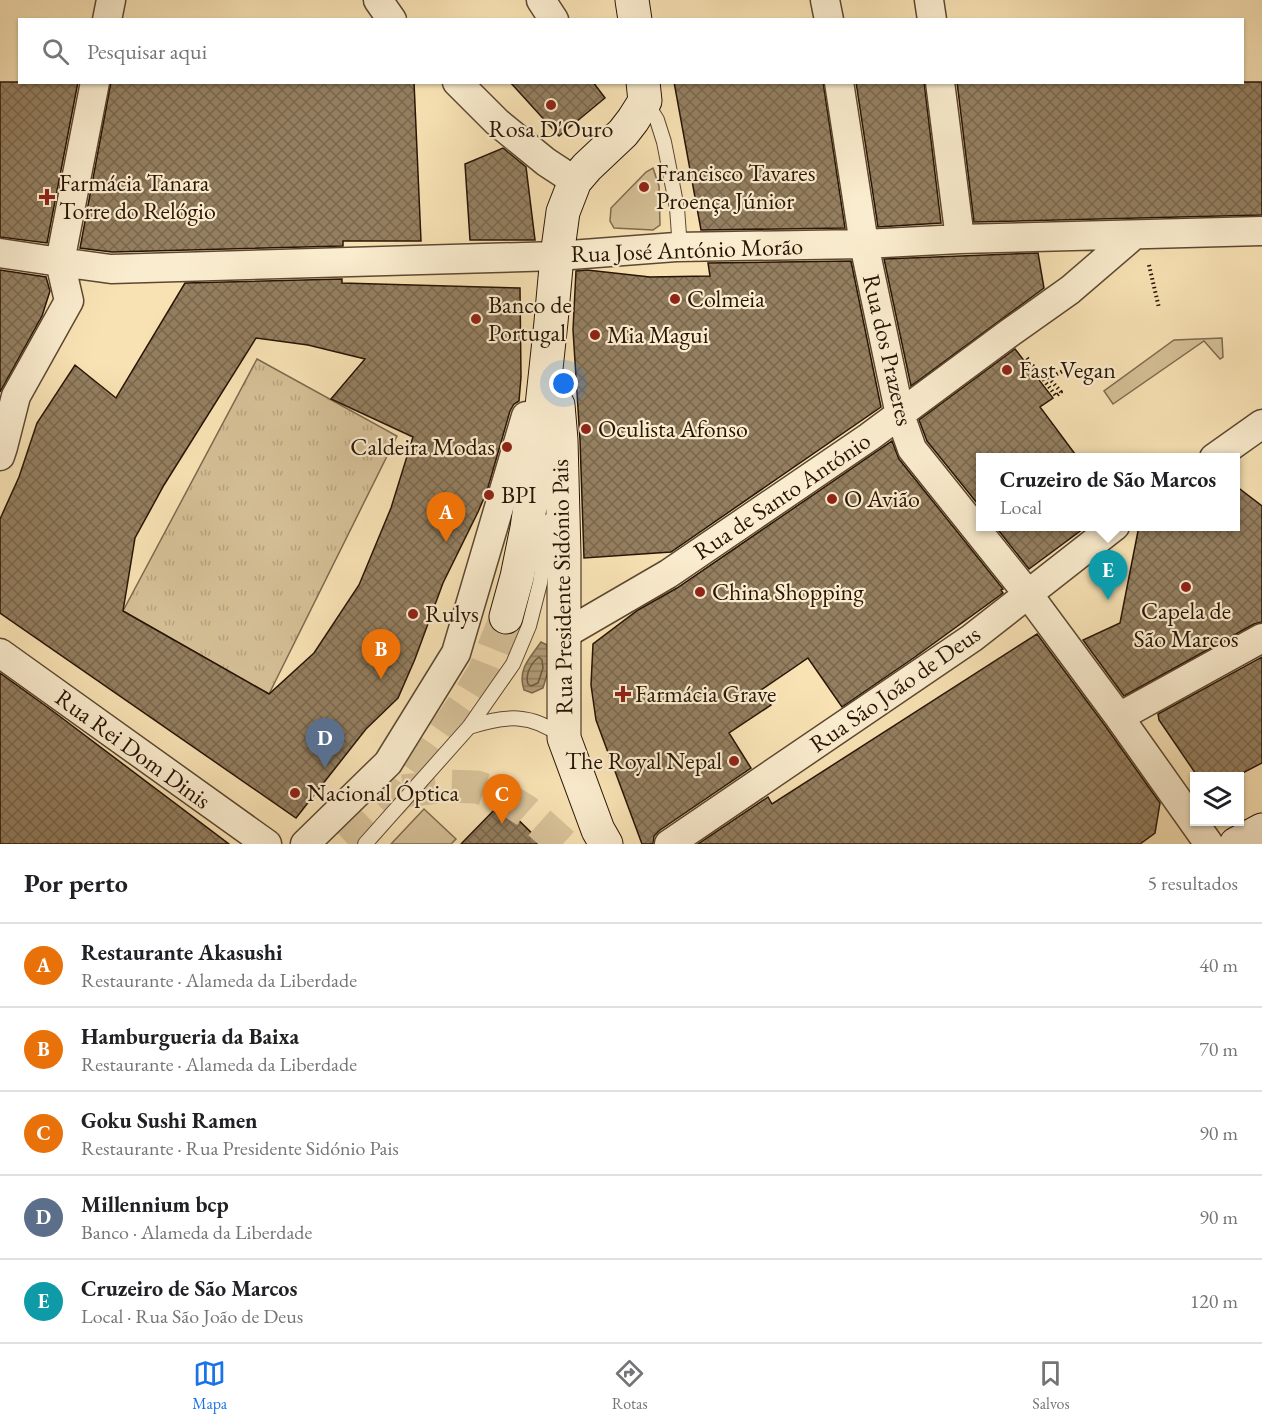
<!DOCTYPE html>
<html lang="pt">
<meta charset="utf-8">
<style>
body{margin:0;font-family:"EB Garamond",serif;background:#f6f6f6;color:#202124}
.controls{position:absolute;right:18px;bottom:18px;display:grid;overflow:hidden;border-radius:0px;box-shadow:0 2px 4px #0004}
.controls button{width:54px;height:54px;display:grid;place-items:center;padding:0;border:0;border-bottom:2px solid #e0e0e0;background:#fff;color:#202124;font:30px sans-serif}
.you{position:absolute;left:564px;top:384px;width:21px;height:21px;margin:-15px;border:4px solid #fff;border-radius:50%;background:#1a73e8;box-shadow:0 0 0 9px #1a73e833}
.badge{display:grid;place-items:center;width:39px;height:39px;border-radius:50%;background:#1a73e8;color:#fff;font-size:20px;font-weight:700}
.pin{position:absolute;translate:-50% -50px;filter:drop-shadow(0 2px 3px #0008)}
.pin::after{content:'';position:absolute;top:32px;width:21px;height:18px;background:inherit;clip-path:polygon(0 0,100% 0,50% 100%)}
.popup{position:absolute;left:976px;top:453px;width:264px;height:78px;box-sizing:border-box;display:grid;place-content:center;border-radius:0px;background:#fff;filter:drop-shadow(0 2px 4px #0005);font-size:20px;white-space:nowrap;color:#757577}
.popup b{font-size:22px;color:#202124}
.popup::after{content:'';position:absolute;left:50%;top:100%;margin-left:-12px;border:12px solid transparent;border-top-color:#fff}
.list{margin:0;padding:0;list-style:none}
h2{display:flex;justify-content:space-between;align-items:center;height:78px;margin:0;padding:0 24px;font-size:26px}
h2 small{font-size:20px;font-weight:400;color:#757577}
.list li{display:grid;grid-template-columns:39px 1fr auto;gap:18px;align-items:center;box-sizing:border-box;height:84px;padding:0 24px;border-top:2px solid #e0e0e0}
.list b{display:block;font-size:22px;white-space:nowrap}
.list p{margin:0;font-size:20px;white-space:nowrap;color:#757577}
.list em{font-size:20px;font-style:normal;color:#757577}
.icon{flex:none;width:33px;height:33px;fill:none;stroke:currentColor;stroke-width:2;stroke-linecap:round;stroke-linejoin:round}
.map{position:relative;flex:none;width:1262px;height:844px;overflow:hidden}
.search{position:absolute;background:#fff;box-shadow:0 2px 4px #0004;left:18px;right:18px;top:18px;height:66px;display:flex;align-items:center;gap:15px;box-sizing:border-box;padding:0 21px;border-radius:0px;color:#757577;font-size:22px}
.sheet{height:498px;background:#fff}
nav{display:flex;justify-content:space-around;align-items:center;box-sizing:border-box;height:84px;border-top:2px solid #e0e0e0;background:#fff;font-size:16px;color:#757577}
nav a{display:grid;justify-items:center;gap:3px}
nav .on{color:#1a73e8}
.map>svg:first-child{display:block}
</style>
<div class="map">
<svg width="1262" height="844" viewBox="0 0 1262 844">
<defs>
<pattern id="park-tufts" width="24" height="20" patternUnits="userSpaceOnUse" patternTransform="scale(1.5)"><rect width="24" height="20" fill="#d5bf96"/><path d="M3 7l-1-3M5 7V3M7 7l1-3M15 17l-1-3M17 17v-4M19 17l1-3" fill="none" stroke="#b7a380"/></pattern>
<pattern id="water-rules" width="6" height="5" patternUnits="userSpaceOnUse" patternTransform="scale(1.5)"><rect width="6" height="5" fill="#b19c78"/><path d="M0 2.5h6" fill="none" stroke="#907e60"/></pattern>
<pattern id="building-cross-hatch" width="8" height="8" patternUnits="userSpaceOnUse" patternTransform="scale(1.5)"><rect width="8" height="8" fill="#947f60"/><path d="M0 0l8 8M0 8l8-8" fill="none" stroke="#79674d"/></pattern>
</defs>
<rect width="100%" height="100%" fill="#f8e2b4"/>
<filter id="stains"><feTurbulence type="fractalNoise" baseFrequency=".00333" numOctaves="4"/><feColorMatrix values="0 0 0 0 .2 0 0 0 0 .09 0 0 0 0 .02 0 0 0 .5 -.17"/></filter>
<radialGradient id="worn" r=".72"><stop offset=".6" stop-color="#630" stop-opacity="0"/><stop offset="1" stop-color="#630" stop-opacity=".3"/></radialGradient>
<!-- green -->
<path fill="#d5bf96" stroke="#7e6a4e" stroke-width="1.5" d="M653 168 659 186 660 225 653 230 614 228 610 221 611 208 646 172Z
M1222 338 1223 357 1220 359 1204 341 1113 404 1104 391 1174 340Z
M424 809 456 839 451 844H391Z"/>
<!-- park -->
<path fill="url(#park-tufts)" stroke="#7e6a4e" stroke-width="1.5" d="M257 359 397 436 269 694 123 611Z"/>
<!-- water -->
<path fill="url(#water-rules)" stroke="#7a664a" stroke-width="1.5" d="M541 642 547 645 549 668 543 688 532 693 524 690C517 669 530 658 541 642Z"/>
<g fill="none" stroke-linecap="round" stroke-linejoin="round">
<!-- shore -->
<path stroke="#6c583e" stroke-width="1.5" d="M539 657 542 660 543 668 538 683 531 686 528 684C525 674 531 663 539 657Z"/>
</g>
<!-- building -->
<path fill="url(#building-cross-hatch)" stroke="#281405" stroke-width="1.5" fill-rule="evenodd" d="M0 82H78L47 243 0 237Z
M111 82H414L421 241H343V246L112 252 80 248Z
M510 82H593L605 98 559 136Z
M674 82H823L845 228 701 230Z
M856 82H924L941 223 878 227Z
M957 82H1262V215L974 222Z
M503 148 526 167 535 240H470L465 164Z
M1038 253 1044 288 911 386 884 259Z
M851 261 881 407 671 552 584 558 580 440 573 330 576 271 587 270 650 277 710 276 708 263Z
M0 270 46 277 50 291 42 316 0 392Z
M342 279V283L520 288 521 377 519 401 514 404 510 411 487 491 478 512 443 583 415 659 398 698 366 729 296 818 0 613V519L19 477 37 423 75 365 116 398 185 283ZM256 338 308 345 365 359 331 399 413 437 391 508 359 585 314 653 269 694 123 611 135 538 164 485Z
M1015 349 1053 398 1040 407 1078 458H981V508L927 441 919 420Z
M892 441 899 459 1003 589 1001 590 1003 593 915 657 842 707 808 658 761 690 771 705 729 733 751 768 660 830 654 836 653 844H642L596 720 591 685 593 644 638 610 677 588Z
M1236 486 1262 506V622L1254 624 1124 696 1083 640 1120 623 1139 526H1236Z
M995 526H1087L1029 569Z
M1037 634 1106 727 1160 803 1155 833 1140 844H698L768 797 772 804Z
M1262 657V763L1235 777H1198L1159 720 1158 714Z
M0 673 50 709 229 844H0Z
M501 803 543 844H461Z"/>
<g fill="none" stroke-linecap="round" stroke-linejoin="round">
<!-- secondary-tunnel -->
<path stroke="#d9c39a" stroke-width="33" stroke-dasharray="33 16" stroke-linecap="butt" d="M403 791 447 786 477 787 500 795 526 811 563 844
M348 844 403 791 465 703 484 672 506 617"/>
<!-- lane casing -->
<g stroke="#5c4831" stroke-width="16">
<path id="lane" d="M646 102 657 120 664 142 677 208 679 235 676 247
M469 727C506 715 531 713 563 737
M365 844 469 727 513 664 529 626 540 583 549 521"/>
</g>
<!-- street casing -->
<g stroke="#5c4831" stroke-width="31">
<path id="street" d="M378 0 392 20
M541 0 554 20
M825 0 829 20
M929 0 932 20
M107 20 111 0
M95 82 60 262 111 269 557 256 676 247 864 244 960 239 1262 231
M457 82 497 122 546 162 575 181
M839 82 864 244 900 415 912 449 1028 594 1119 717 1209 844
M940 82 960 239
M0 253 60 262 69 301 16 396 3 447 0 456
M1214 458 1262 424
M563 635 668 574 869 437 1008 334 1070 290 1134 235
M0 653 267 844
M1119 717 1262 638
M305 844 388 763 456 653 526 416
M669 844 972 638 1115 526"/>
</g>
<!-- secondary casing -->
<g stroke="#281405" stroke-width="35">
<path id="secondary" d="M632 0 635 20
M558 405 561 440 564 554V738L598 830 606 844
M506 617 517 577 527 528 535 471 551 322 557 256 563 212 575 181 587 167 623 133 633 120 645 101 643 82
M1236 844 1262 830"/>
</g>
<!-- path -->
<path stroke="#281405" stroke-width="4" stroke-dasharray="1.5 3" stroke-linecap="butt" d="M1149 265 1159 308
M1027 358 1056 396 1061 392 1049 378 1067 369"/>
<!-- lane -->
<use href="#lane" stroke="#faecce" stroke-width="14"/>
<!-- street -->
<use href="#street" stroke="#faecce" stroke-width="28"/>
<!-- secondary -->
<use href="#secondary" stroke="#faecce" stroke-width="33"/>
</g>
<!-- markers -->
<g fill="#8f2418" stroke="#faecce" stroke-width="2">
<circle cx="551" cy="105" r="6"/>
<circle cx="644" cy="187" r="6"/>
<path d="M44 188h6v6h6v6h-6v6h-6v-6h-6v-6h6z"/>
<circle cx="675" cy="299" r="6"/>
<circle cx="476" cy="319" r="6"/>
<circle cx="595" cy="335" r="6"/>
<circle cx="1007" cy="370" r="6"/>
<circle cx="586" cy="429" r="6"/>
<circle cx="507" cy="447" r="6"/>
<circle cx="489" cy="495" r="6"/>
<circle cx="832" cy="499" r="6"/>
<circle cx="1186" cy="587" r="6"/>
<circle cx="700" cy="592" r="6"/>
<circle cx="413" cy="614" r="6"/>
<path d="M620 685h6v6h6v6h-6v6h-6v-6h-6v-6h6z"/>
<circle cx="734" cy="761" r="6"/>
<circle cx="295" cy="793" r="6"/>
</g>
<g text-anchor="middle" stroke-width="4.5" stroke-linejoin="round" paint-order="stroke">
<!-- poi labels -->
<g font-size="24" fill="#281405" stroke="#faecce" text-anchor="start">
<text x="551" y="137" text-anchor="middle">Rosa D'Ouro</text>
<text x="656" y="181">Francisco Tavares<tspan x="656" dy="28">Proença Júnior</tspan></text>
<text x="59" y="191">Farmácia Tanara<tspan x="59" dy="28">Torre do Relógio</tspan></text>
<text x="687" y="307">Colmeia</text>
<text x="488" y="313">Banco de<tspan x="488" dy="28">Portugal</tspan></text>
<text x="607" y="343">Mia Magui</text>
<text x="1019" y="378">Fast Vegan</text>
<text x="598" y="437">Oculista Afonso</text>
<text x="495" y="455" text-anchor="end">Caldeira Modas</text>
<text x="501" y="503">BPI</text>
<text x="844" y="507">O Avião</text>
<text x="712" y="600">China Shopping</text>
<text x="1186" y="619" text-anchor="middle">Capela de<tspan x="1186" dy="28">São Marcos</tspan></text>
<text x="425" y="622">Rulys</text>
<text x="635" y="702">Farmácia Grave</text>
<text x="722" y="769" text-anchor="end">The Royal Nepal</text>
<text x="307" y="801">Nacional Óptica</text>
</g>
<!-- street labels -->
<g font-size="24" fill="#281405" stroke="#faecce">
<text transform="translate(687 250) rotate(-2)" y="8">Rua José António Morão</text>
<text transform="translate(888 350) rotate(77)" y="8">Rua dos Prazeres</text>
<text transform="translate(782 496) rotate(-34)" y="8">Rua de Santo António</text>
<text transform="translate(562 587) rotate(-91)" y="8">Rua Presidente Sidónio Pais</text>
<text transform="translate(895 689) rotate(-35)" y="8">Rua São João de Deus</text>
<text transform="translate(133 749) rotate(36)" y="8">Rua Rei Dom Dinis</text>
</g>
</g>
<rect width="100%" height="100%" filter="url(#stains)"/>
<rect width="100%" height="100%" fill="url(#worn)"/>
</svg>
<div class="controls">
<button><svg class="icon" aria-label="layers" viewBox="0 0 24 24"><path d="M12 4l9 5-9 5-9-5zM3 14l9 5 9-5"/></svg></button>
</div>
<div class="you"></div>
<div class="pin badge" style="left:446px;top:542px;background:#e8710a">A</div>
<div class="pin badge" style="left:381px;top:679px;background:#e8710a">B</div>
<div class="pin badge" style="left:502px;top:824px;background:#e8710a">C</div>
<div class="pin badge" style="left:325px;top:768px;background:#5c6f8a">D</div>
<div class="pin badge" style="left:1108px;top:600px;background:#0f9aa8">E</div>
<div class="popup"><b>Cruzeiro de São Marcos</b>Local</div>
<div class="search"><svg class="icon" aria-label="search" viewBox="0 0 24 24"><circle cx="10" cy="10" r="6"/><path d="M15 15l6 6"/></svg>Pesquisar aqui</div>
</div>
<section class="sheet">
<h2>Por perto<small>5 resultados</small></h2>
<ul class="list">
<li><span class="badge" style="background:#e8710a">A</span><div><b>Restaurante Akasushi</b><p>Restaurante · Alameda da Liberdade</p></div><em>40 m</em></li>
<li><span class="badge" style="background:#e8710a">B</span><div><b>Hamburgueria da Baixa</b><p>Restaurante · Alameda da Liberdade</p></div><em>70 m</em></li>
<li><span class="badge" style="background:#e8710a">C</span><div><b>Goku Sushi Ramen</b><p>Restaurante · Rua Presidente Sidónio Pais</p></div><em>90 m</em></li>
<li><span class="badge" style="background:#5c6f8a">D</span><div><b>Millennium bcp</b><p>Banco · Alameda da Liberdade</p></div><em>90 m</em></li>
<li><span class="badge" style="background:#0f9aa8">E</span><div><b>Cruzeiro de São Marcos</b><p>Local · Rua São João de Deus</p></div><em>120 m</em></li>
</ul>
</section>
<nav>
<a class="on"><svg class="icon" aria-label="map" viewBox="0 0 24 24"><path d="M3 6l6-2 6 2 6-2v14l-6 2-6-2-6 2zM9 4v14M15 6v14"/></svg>Mapa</a>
<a><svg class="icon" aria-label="directions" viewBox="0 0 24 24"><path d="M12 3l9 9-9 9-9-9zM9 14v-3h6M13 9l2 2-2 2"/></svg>Rotas</a>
<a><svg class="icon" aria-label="saved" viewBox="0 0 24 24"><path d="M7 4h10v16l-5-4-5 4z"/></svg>Salvos</a>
</nav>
